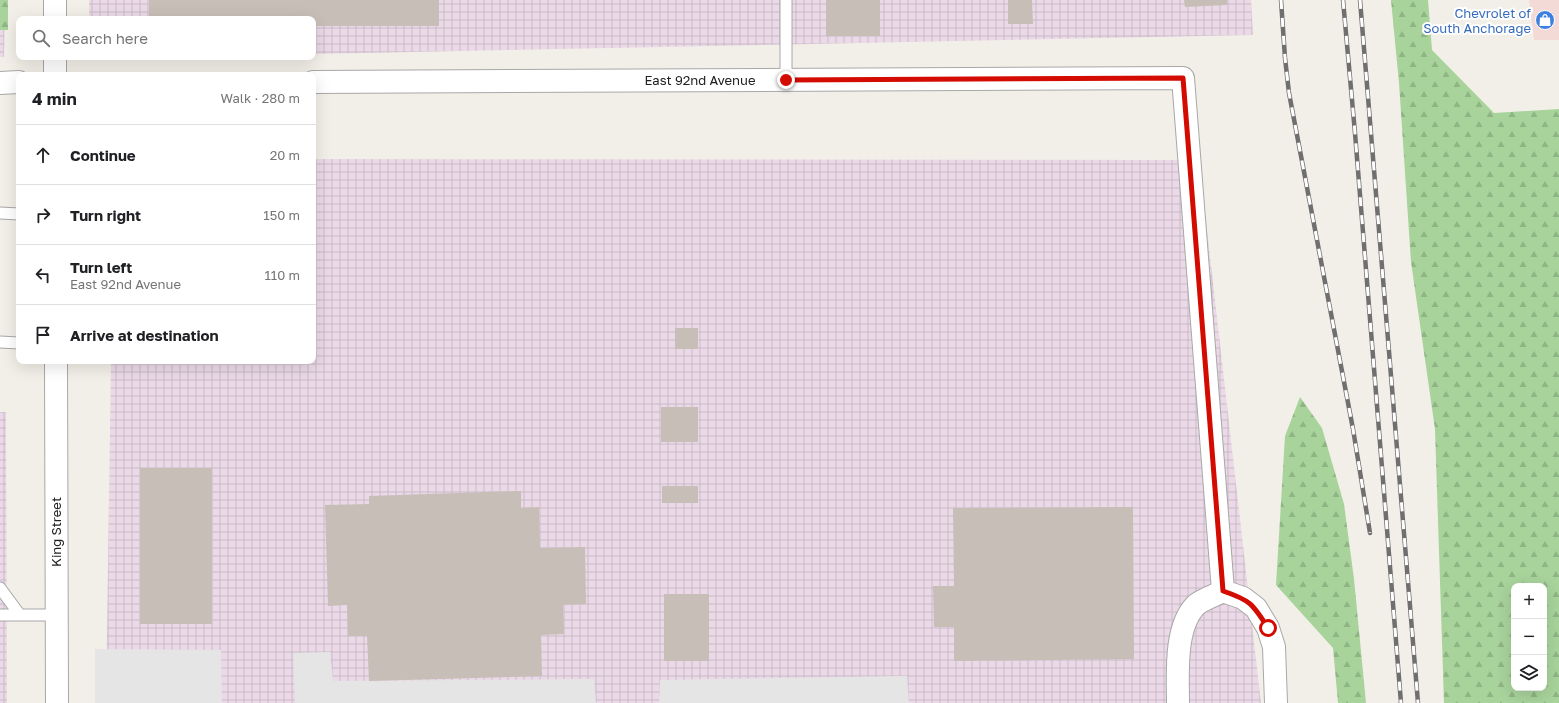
<!DOCTYPE html>
<meta charset="utf-8">
<style>
body{margin:0;font-family:"Golos Text",sans-serif;background:#f6f6f6;color:#202124}
.controls{position:absolute;right:12px;bottom:12px;display:grid;overflow:hidden;border-radius:8px;box-shadow:0 4px 16px #0002}
.controls button{width:36px;height:36px;display:grid;place-items:center;padding:0;border:0;border-bottom:1px solid #e0e0e0;background:#fff;color:#202124;font:20px sans-serif}
.stop{position:absolute;width:12px;height:12px;margin:-9px;border:3px solid #d30b00;border-radius:50%;background:#fff}
.stop.end{background:#d30b00;border-color:#fff;box-shadow:0 1px 4px #0008}
.list{margin:0;padding:0;list-style:none}
h2{display:flex;justify-content:space-between;align-items:center;height:52px;margin:0;padding:0 16px;font-size:17px}
h2 small{font-size:13px;font-weight:400;color:#757577}
.list li{display:grid;grid-template-columns:26px 1fr auto;gap:12px;align-items:center;box-sizing:border-box;height:60px;padding:0 16px;border-top:1px solid #e0e0e0}
.list b{display:block;font-size:15px;white-space:nowrap}
.list p{margin:0;font-size:13px;white-space:nowrap;color:#757577}
.list em{font-size:13px;font-style:normal;color:#757577}
.icon{flex:none;width:22px;height:22px;fill:none;stroke:currentColor;stroke-width:2;stroke-linecap:round;stroke-linejoin:round}
.map{position:relative;flex:none;width:1559px;height:703px;overflow:hidden}
.search{position:absolute;background:#fff;box-shadow:0 4px 16px #0002;left:16px;top:16px;width:300px;height:44px;display:flex;align-items:center;gap:10px;box-sizing:border-box;padding:0 14px;border-radius:8px;color:#757577;font-size:15px}
.panel{position:absolute;background:#fff;box-shadow:0 4px 16px #0002;left:16px;top:72px;width:300px;height:292px;border-radius:8px}
.map>svg:first-child{display:block}
</style>
<div class="map">
<svg width="1559" height="703" viewBox="0 0 1559 703">
<defs>
<pattern id="industrial-grid" width="8" height="8" patternUnits="userSpaceOnUse"><rect width="8" height="8" fill="#ebd9e7"/><path d="M0 4h8M4 0v8" fill="none" stroke="#c9bac6"/></pattern>
<pattern id="forest-firs" width="22" height="20" patternUnits="userSpaceOnUse"><rect width="22" height="20" fill="#a8d39b"/><path d="M5 1l3.5 6h-7zM16 11l3.5 6h-7z" fill="#90b585"/></pattern>
</defs>
<rect width="100%" height="100%" fill="#f2efe8"/>
<!-- commercial -->
<path fill="#f3dad7" d="M1529 0H1559V40H1534Z"/>
<!-- industrial -->
<path fill="url(#industrial-grid)" d="M0 0H5L4 57H0Z
M89 0H1251L1253 35 313 54V19H89Z
M89 57H167L89 59Z
M313 159 1199 160 1261 703H106L111 361H313Z
M0 412H6L7 703H0Z"/>
<!-- forest -->
<path fill="url(#forest-firs)" fill-rule="evenodd" d="M0 0H8V30H0Z
M1391 0H1428L1432 50 1494 113 1559 109V703H1444L1435 429 1411 262 1399 83ZM1514 586H1544V688H1514Z
M1300 397 1322 428 1344 504 1354 579 1366 703H1338L1333 648 1276 585 1285 436Z"/>
<!-- parking -->
<path fill="#e5e5e5" d="M95 649 221 650 222 703H95Z
M330 652 333 681 594 679 596 703H295L293 653Z
M907 676 909 703H659L660 680Z"/>
<!-- building -->
<path fill="#c7beb7" d="M149 0H439V26H313V19H149Z
M826 0H880V36H826Z
M1008 0H1032L1033 24H1008Z
M1184 0H1227V5L1185 7Z
M675 328H698V349H675Z
M661 407H698V442H661Z
M140 468H212V624H140Z
M662 486H698V503H662Z
M521 491V508L539 507 540 548 585 547 586 604 563 605 564 634 541 635 542 676 369 681 367 636H348L347 605 328 606 325 505 369 504V496Z
M1133 507 1134 659 954 661V627H934L933 586H954L953 508Z
M664 594H709V661H664Z"/>
<g fill="none" stroke-linecap="round" stroke-linejoin="round">
<!-- service casing -->
<g stroke="#a8a8a8" stroke-width="13">
<path id="service" d="M786 0V80
M0 213 19 214
M0 342 19 343
M0 588 20 615
M0 615H56"/>
</g>
<!-- minor casing -->
<g stroke="#a8a8a8" stroke-width="24">
<path id="minor" d="M313 82 1183 78 1223 591
M1178 703C1178 675 1174 627 1196 605 1201 600 1216 595 1223 591L1243 598 1256 608 1268 628 1274 647 1276 703"/>
</g>
<!-- tertiary casing -->
<g stroke="#a8a8a8" stroke-width="24">
<path id="tertiary" d="M55 0V19
M55 57V75
M0 83 19 82
M56 361 57 703"/>
</g>
<!-- service -->
<use href="#service" stroke="#fff" stroke-width="11"/>
<!-- minor -->
<use href="#minor" stroke="#fff" stroke-width="22"/>
<!-- tertiary -->
<use href="#tertiary" stroke="#fff" stroke-width="22"/>
<!-- rail casing -->
<g stroke="#6f6f6f" stroke-width="4.5">
<path id="rail" d="M1281 0 1285 58 1289 93 1353 429 1370 533
M1343 0 1355 133 1401 703
M1360 0 1418 703"/>
</g>
<!-- rail -->
<use href="#rail" stroke="#fff" stroke-width="3" stroke-dasharray="9" stroke-linecap="butt"/>
</g>
<g fill="none" stroke-linecap="round" stroke-linejoin="round">
<!-- route -->
<path stroke="#d30b00" stroke-width="5" d="M786 80 1183 78 1223 591C1250 600 1253 604 1268 628"/>
</g>
<!-- icons -->
<defs>
<g id="shop-disc" transform="scale(1)"><circle r="9.5" fill="#3f7fe0" stroke="#fff"/><path d="M-5-2.5h2.3a2.7 3.5 0 0 1 5.4 0H5L5.5 6h-11ZM-1.5-2.5h3a1.5 2.3 0 0 0-3 0Z" fill="#fff"/></g>
</defs>
<g fill-rule="evenodd">
<use href="#shop-disc" x="1545" y="20"/>
</g>
<g text-anchor="middle" stroke-width="4" stroke-linejoin="round" paint-order="stroke">
<!-- shop labels -->
<g font-size="13" fill="#366cbe" stroke="#fff" text-anchor="end">
<text x="1531" y="18">Chevrolet of<tspan x="1531" dy="15">South Anchorage</tspan></text>
</g>
<!-- street labels -->
<g font-size="13" fill="#212121" stroke="#fff">
<text x="700" y="85">East 92nd Avenue</text>
<text transform="translate(56 532) rotate(-90)" y="5">King Street</text>
</g>
</g>
</svg>
<div class="controls">
<button>+</button>
<button>−</button>
<button><svg class="icon" aria-label="layers" viewBox="0 0 24 24"><path d="M12 4l9 5-9 5-9-5zM3 14l9 5 9-5"/></svg></button>
</div>
<div class="stop" style="left:1268px;top:628px"></div>
<div class="stop end" style="left:786px;top:80px"></div>
<div class="search"><svg class="icon" aria-label="search" viewBox="0 0 24 24"><circle cx="10" cy="10" r="6"/><path d="M15 15l6 6"/></svg>Search here</div>
<section class="panel">
<h2>4 min<small>Walk · 280 m</small></h2>
<ul class="list">
<li><svg class="icon" aria-label="ahead" viewBox="0 0 24 24"><path d="M12 20V5M6 11l6-6 6 6"/></svg><div><b>Continue</b></div><em>20 m</em></li>
<li><svg class="icon" aria-label="right" viewBox="0 0 24 24"><path d="M7 20v-9h11M14 6l5 5-5 5"/></svg><div><b>Turn right</b></div><em>150 m</em></li>
<li><svg class="icon" aria-label="left" viewBox="0 0 24 24"><path d="M17 20v-9H6M10 6l-5 5 5 5"/></svg><div><b>Turn left</b><p>East 92nd Avenue</p></div><em>110 m</em></li>
<li><svg class="icon" aria-label="arrive" viewBox="0 0 24 24"><path d="M6 21V4h12l-3 4 3 4H6"/></svg><div><b>Arrive at destination</b></div></li>
</ul>
</section>
</div>
